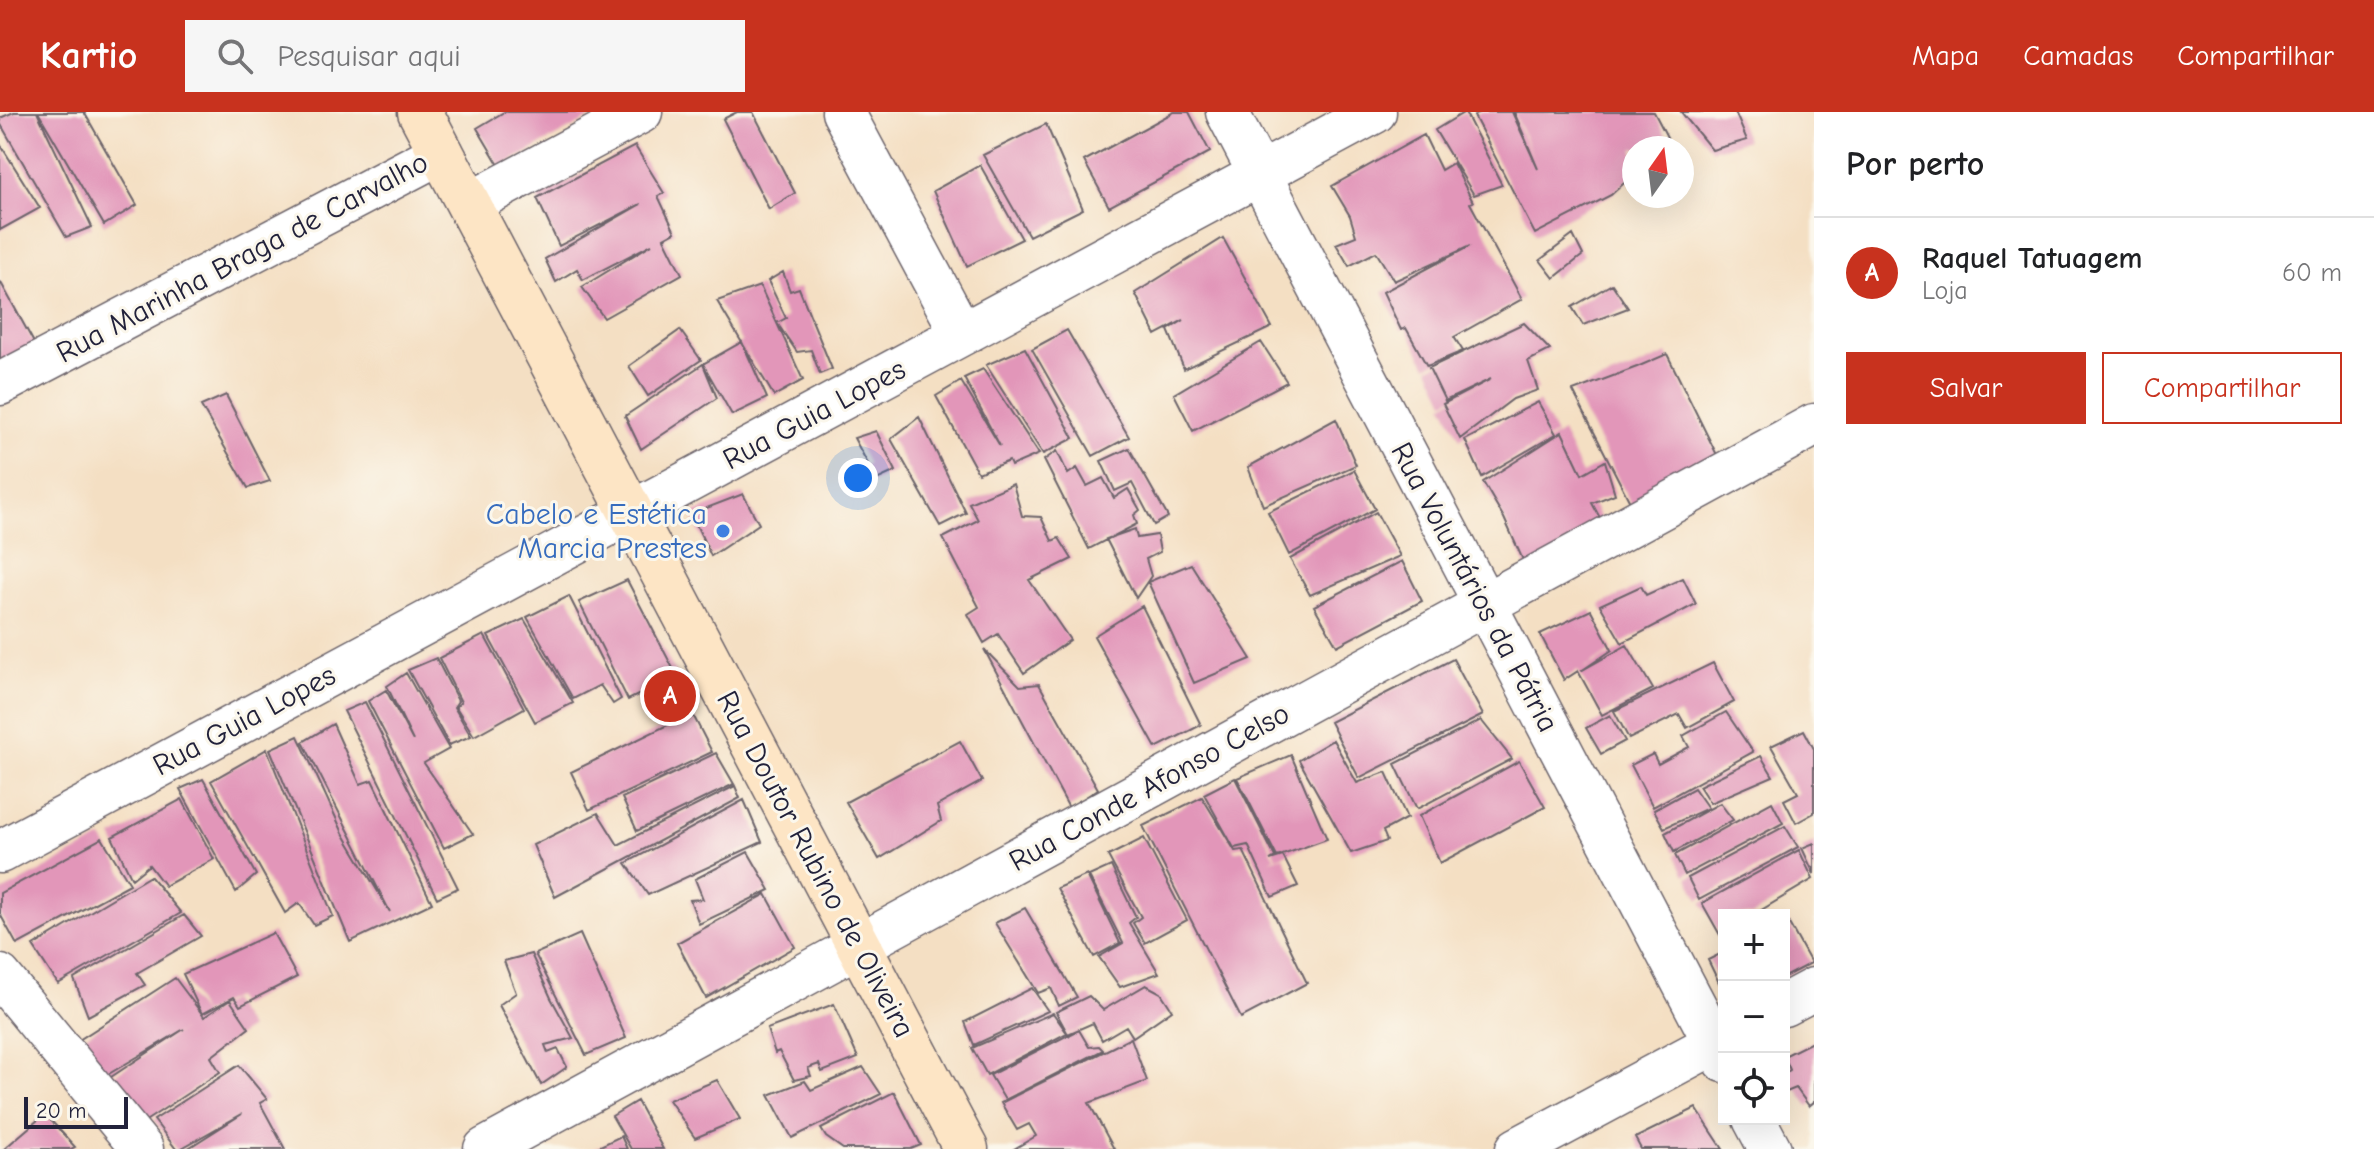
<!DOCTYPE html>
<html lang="pt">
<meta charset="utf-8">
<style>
body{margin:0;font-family:"Comic Neue",sans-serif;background:#f6f6f6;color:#202124}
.controls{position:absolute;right:24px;bottom:24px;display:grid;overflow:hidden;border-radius:0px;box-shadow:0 8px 32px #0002}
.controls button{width:72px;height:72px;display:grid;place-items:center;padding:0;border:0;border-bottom:2px solid #e0e0e0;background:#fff;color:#202124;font:40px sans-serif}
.compass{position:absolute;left:1622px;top:24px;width:72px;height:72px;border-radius:50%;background:#fff;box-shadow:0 8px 32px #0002;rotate:14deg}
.scale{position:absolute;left:24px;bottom:20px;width:104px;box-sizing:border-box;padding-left:8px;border:4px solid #22223b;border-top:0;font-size:22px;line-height:28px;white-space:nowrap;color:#22223b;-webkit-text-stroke:6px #fbf7ec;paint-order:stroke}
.you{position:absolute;left:858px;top:366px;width:28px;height:28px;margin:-20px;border:6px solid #fff;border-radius:50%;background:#1a73e8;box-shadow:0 0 0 12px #1a73e833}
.badge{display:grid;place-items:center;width:52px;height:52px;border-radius:50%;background:#c8321e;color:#fff;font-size:26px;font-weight:700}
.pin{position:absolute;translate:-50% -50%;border:4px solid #fff;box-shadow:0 2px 8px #0006}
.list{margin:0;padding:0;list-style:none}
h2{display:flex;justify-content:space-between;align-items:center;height:104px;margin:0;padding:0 32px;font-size:34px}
h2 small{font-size:26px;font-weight:400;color:#757577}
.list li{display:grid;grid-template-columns:52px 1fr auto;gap:24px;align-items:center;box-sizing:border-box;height:112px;padding:0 32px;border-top:2px solid #e0e0e0}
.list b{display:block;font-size:30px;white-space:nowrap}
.list p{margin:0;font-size:26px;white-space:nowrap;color:#757577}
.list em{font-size:26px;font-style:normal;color:#757577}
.actions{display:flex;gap:16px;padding:24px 32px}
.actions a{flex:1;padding:18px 0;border:2px solid #c8321e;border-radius:0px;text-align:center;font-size:28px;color:#c8321e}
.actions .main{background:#c8321e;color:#fff}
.icon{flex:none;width:44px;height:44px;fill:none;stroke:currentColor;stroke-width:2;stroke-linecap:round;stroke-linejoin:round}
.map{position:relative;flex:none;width:1814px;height:1037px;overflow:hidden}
header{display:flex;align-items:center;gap:48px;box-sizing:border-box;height:112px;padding:0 40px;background:#c8321e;color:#fff}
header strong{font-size:38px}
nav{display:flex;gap:44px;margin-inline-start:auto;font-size:28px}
.search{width:560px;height:72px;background:#f6f6f6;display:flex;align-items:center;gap:20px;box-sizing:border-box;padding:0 28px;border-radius:0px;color:#757577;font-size:30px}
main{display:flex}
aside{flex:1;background:#fff}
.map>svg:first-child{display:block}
</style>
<header>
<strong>Kartio</strong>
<div class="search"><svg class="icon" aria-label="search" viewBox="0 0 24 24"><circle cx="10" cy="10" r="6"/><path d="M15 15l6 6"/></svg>Pesquisar aqui</div>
<nav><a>Mapa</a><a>Camadas</a><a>Compartilhar</a></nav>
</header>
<main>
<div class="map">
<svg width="1814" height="1037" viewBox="0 0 1814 1037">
<rect width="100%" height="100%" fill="#fbf7ec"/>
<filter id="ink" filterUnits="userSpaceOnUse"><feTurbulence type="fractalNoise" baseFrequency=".0125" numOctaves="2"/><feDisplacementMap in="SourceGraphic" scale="16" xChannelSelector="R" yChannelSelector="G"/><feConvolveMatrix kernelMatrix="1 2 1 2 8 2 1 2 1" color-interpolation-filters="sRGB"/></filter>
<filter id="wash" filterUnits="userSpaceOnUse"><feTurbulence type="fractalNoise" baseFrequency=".006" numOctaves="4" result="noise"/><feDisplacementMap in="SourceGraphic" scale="32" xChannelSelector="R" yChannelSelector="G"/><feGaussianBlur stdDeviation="1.8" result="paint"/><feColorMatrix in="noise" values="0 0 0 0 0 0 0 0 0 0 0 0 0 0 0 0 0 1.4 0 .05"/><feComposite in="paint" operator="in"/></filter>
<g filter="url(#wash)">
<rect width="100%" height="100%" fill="#f4dfc3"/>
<g id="blocks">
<!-- building -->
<path fill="#e296b9" d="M14 0H37L92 115 66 125 0 11V6Z
M38 0H84L137 93 104 113Z
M504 0H601L500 55 477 16Z
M737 0H753L795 81 769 97 723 7Z
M1174 0H1189L1210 40 1109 95 1084 49Z
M1465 0 1502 73 1474 83 1435 18Z
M1480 0H1512L1538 57 1514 0H1654L1667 25 1645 36H1634V62L1611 83 1535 122 1474 4Z
M1681 0H1735L1747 28 1712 38Z
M1046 12 1083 97 1029 124 983 43Z
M1424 23 1441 58 1453 51 1473 90 1470 91 1522 187 1454 225 1463 239 1427 254 1406 216 1401 218 1383 180 1470 134 1394 169 1376 140 1349 154 1336 132 1356 124 1350 104 1332 74Z
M0 32 40 96 0 118Z
M635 34 664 81 658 84 675 120 664 126 682 162 604 206 582 175 652 132 583 168 577 157 556 170 545 147 641 92 559 134 537 86Z
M980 53 1022 127 967 154 933 79Z
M1573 123 1583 143 1554 166 1540 148Z
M1223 126 1272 215 1184 257 1168 218 1184 208 1156 223 1135 181Z
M783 160 790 179 799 176 832 257 820 262 811 238 797 240 777 211 786 206 768 169Z
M0 169 39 240 0 253Z
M1612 172 1628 196 1583 213 1572 195Z
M760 174 803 268 774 284 717 189Z
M1524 211 1550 238 1528 249 1538 278 1513 287 1460 327 1443 292 1491 267 1445 289 1429 256Z
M680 218 701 248 648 284 629 254Z
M1067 218 1129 325 1093 344 1032 237Z
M742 230 767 286 732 303 703 252Z
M1261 230 1287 270 1193 319 1174 282Z
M1025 236 1074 326 1043 342 986 253Z
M1667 242 1721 351 1635 400 1573 279 1637 255Z
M703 252 717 286 641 337 625 304Z
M983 257 1039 342 1011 354 1009 349 978 361 936 284 961 269 1000 334 964 266Z
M226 283 270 369 248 376 201 294Z
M1538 290 1556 322 1482 365 1465 328Z
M919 305 966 401 940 414 891 327Z
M1336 307 1356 353 1263 394 1248 355Z
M876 319 896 359 855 378 848 360 868 352 854 326Z
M1562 320 1582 362 1605 349 1615 382 1592 391 1606 417 1527 457 1504 406 1483 370Z
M1129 336 1168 405 1154 413 1132 371 1115 379 1101 349Z
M1057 339 1068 362 1077 356 1087 374 1103 366 1114 386 1128 377 1140 398 1134 403 1137 412 1089 437 1044 348Z
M1354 358 1375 397 1289 443 1268 400Z
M1013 372 1022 404 1041 405 1052 429 1059 426 1072 447 1029 468 1070 528 1024 561 998 522 984 531 968 502 979 495 943 426 978 408 969 391Z
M743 382 759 412 711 444 691 402Z
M1376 400 1400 444 1310 483 1290 447Z
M1135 417 1137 426 1157 423 1160 440 1146 447 1151 464 1136 486 1106 427Z
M1402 449 1422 489 1337 534 1314 494Z
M1191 452 1251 547 1194 571 1148 470Z
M1683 466 1696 492 1622 531 1600 493 1641 474 1646 483Z
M627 468 677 564 628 588 579 490Z
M569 484 621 587 613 592 600 573 573 587 527 505Z
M1142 494 1201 613 1156 636 1094 524Z
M1591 498 1612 538 1581 559 1627 533 1653 577 1602 603 1578 559 1564 568 1540 522Z
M524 507 573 591 535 610 488 524Z
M484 523 524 596 474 624 456 595 461 590 439 546Z
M984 537 1020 574 1039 572 1098 677 1069 696Z
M436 546 458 589 454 595 471 624 449 633 408 558Z
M1453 547 1483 603 1359 666 1330 610Z
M1713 551 1734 590 1687 616 1679 602 1629 627 1614 599Z
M406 561 449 637 424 651 473 722 444 736 368 589 386 578 413 629 387 574Z
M365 590 458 776 437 786 344 599Z
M1726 600 1753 640 1653 695 1631 653 1653 642 1658 652 1689 635 1683 624Z
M692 601 712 640 589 698 571 660Z
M1610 603 1625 629 1601 642 1586 616Z
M1481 608 1512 647 1417 697 1395 652Z
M333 612 360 672 372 668 432 791 350 830 270 637 298 624 343 721 390 800 303 630Z
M1804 618 1814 637V701L1796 711 1784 688 1798 681 1771 634Z
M1333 628 1357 671 1386 660 1407 706 1383 719 1387 729 1351 741 1299 648Z
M960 629 982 669 937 694 941 709 879 747 846 690Z
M267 637 333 804 314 813 299 791 285 801 211 669Z
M716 641 734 672 637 719 622 686Z
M1291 643 1327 727 1277 745 1237 666Z
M1761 644 1773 664 1710 691 1699 674Z
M1519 649 1545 695 1440 751 1419 704Z
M1235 666 1275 745 1270 748 1283 744 1298 774 1272 785 1248 733 1234 736 1204 682Z
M203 667 256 763 236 780 180 677Z
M735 674 740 686 555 785 533 733 598 701 618 733Z
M1694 676 1708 696 1664 716 1654 698Z
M1202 685 1235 739 1243 738 1307 871 1241 906 1143 714Z
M182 687 214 747 165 774 149 753 132 767 112 725Z
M744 688 762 730 648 783 626 751Z
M1772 690 1783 711 1685 763 1675 743Z
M1720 691 1733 708 1674 740 1665 721Z
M1785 714 1798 735 1699 788 1688 766Z
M102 726 130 772 17 833 0 802V781Z
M1144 726 1187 808 1145 831 1133 811 1141 805 1108 744Z
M1814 731V762L1802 736Z
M1799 738 1813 767 1753 803H1724V820L1720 823 1702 791Z
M748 740 770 778 699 812 690 788 703 787 695 767Z
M1111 754 1136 805 1129 811 1159 861 1120 875 1099 845 1123 831 1089 764Z
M1087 763 1120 831 1094 845 1057 776Z
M150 764 181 801 58 872 33 834Z
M766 782 795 835 706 886 677 831Z
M1025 796 1077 885 1059 894 1051 876 1038 881 995 811Z
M184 803 201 824 137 861 145 873 88 904 74 867Z
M1787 808 1811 851 1784 865V810Z
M273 821 297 865 240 894 234 885 202 902 204 905 230 888 249 916 211 945 220 960 141 1012 108 967 184 917 107 963 79 928 175 866 202 902 183 862Z
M580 822 626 926 586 943 535 842Z
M1724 840V881L1708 848Z
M531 842 551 886 573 926 545 933 548 941 558 937 567 955 541 973 499 893 516 881 504 849Z
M1146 873 1161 881 1172 898 1133 925 1126 914 1102 928 1093 911 1068 922 1056 900 1089 884 1103 898Z
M1032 876 1048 899 974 933 965 910Z
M834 892 858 946 822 960 819 952 808 956 811 964 794 968 779 939 775 941 767 917Z
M1053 901 1067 921 987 963 972 936Z
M1079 918 1089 935 1099 934 1103 938 1005 988 990 963 1068 923 1070 925 1069 923Z
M1131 926 1147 969 1089 991 1114 1037H1014L1036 1024 1029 1012 1017 1018 1001 991Z
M1814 929V990L1809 994 1796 976 1784 981V962L1790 958 1784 944Z
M239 953 267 987 260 991 285 1037H187L242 1002 180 1037H176L154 1008Z
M863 955 881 982 792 1026 769 983 805 969 811 978Z
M717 968 740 1007 695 1026 669 988Z
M894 980 921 1033 911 1037H843L826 1025 821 1017Z
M637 989 663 1037H631L612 1004Z
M1696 996 1723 1037H1641L1635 1026Z
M45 1002 75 1035 71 1037H4Z
M621 1024 627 1037H594Z"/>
</g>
</g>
<g filter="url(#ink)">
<use href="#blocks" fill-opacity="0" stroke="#6c646b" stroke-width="2"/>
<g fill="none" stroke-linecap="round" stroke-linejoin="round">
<!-- street casing -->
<g stroke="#6c646b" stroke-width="45">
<path id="street" d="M843 0 962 222
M1227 0 1724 949
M469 92 641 0
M0 272 442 40
M0 740 1375 0
M0 864 142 1037
M1784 893 1814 877
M1754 1007 1770 1037
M485 1037 1814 313
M1517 1037 1724 926"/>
</g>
<!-- secondary casing -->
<g stroke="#6c646b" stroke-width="47">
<path id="secondary" d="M420 0 966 1037"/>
</g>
<!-- street -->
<use href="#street" stroke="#fff" stroke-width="42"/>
<!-- secondary -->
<use href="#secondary" stroke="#fde5c5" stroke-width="44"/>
</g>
</g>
<!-- markers -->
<circle fill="#3f7fe0" stroke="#fbf7ec" stroke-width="3" cx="723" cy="419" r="8"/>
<g text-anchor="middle" stroke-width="6" stroke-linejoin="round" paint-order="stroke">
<!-- street labels -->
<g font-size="30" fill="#22223b" stroke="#fbf7ec">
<text transform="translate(242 145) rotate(-28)" y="10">Rua Marinha Braga de Carvalho</text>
<text transform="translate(814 302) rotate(-28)" y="10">Rua Guia Lopes</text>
<text transform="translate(1475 475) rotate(62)" y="10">Rua Voluntários da Pátria</text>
<text transform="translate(244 608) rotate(-28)" y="10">Rua Guia Lopes</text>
<text transform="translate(1149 675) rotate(-29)" y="10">Rua Conde Afonso Celso</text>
<text transform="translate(816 752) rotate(62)" y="10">Rua Doutor Rubino de Oliveira</text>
</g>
<!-- shop labels -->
<g font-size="30" fill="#366cbe" stroke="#fbf7ec" text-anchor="end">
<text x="707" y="412">Cabelo e Estética<tspan x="707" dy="34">Marcia Prestes</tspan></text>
</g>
</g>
</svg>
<div class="controls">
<button>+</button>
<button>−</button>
<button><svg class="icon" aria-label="locate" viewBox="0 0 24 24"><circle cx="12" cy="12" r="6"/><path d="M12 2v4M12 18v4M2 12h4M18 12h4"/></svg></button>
</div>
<svg class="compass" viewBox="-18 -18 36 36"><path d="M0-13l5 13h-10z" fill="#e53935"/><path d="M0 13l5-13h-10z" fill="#757577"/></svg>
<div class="scale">20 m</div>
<div class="you"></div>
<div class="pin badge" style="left:670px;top:584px">A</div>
</div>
<aside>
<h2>Por perto<small></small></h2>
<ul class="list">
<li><span class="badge">A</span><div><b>Raquel Tatuagem</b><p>Loja</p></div><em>60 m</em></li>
</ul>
<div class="actions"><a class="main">Salvar</a><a>Compartilhar</a></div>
</aside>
</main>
